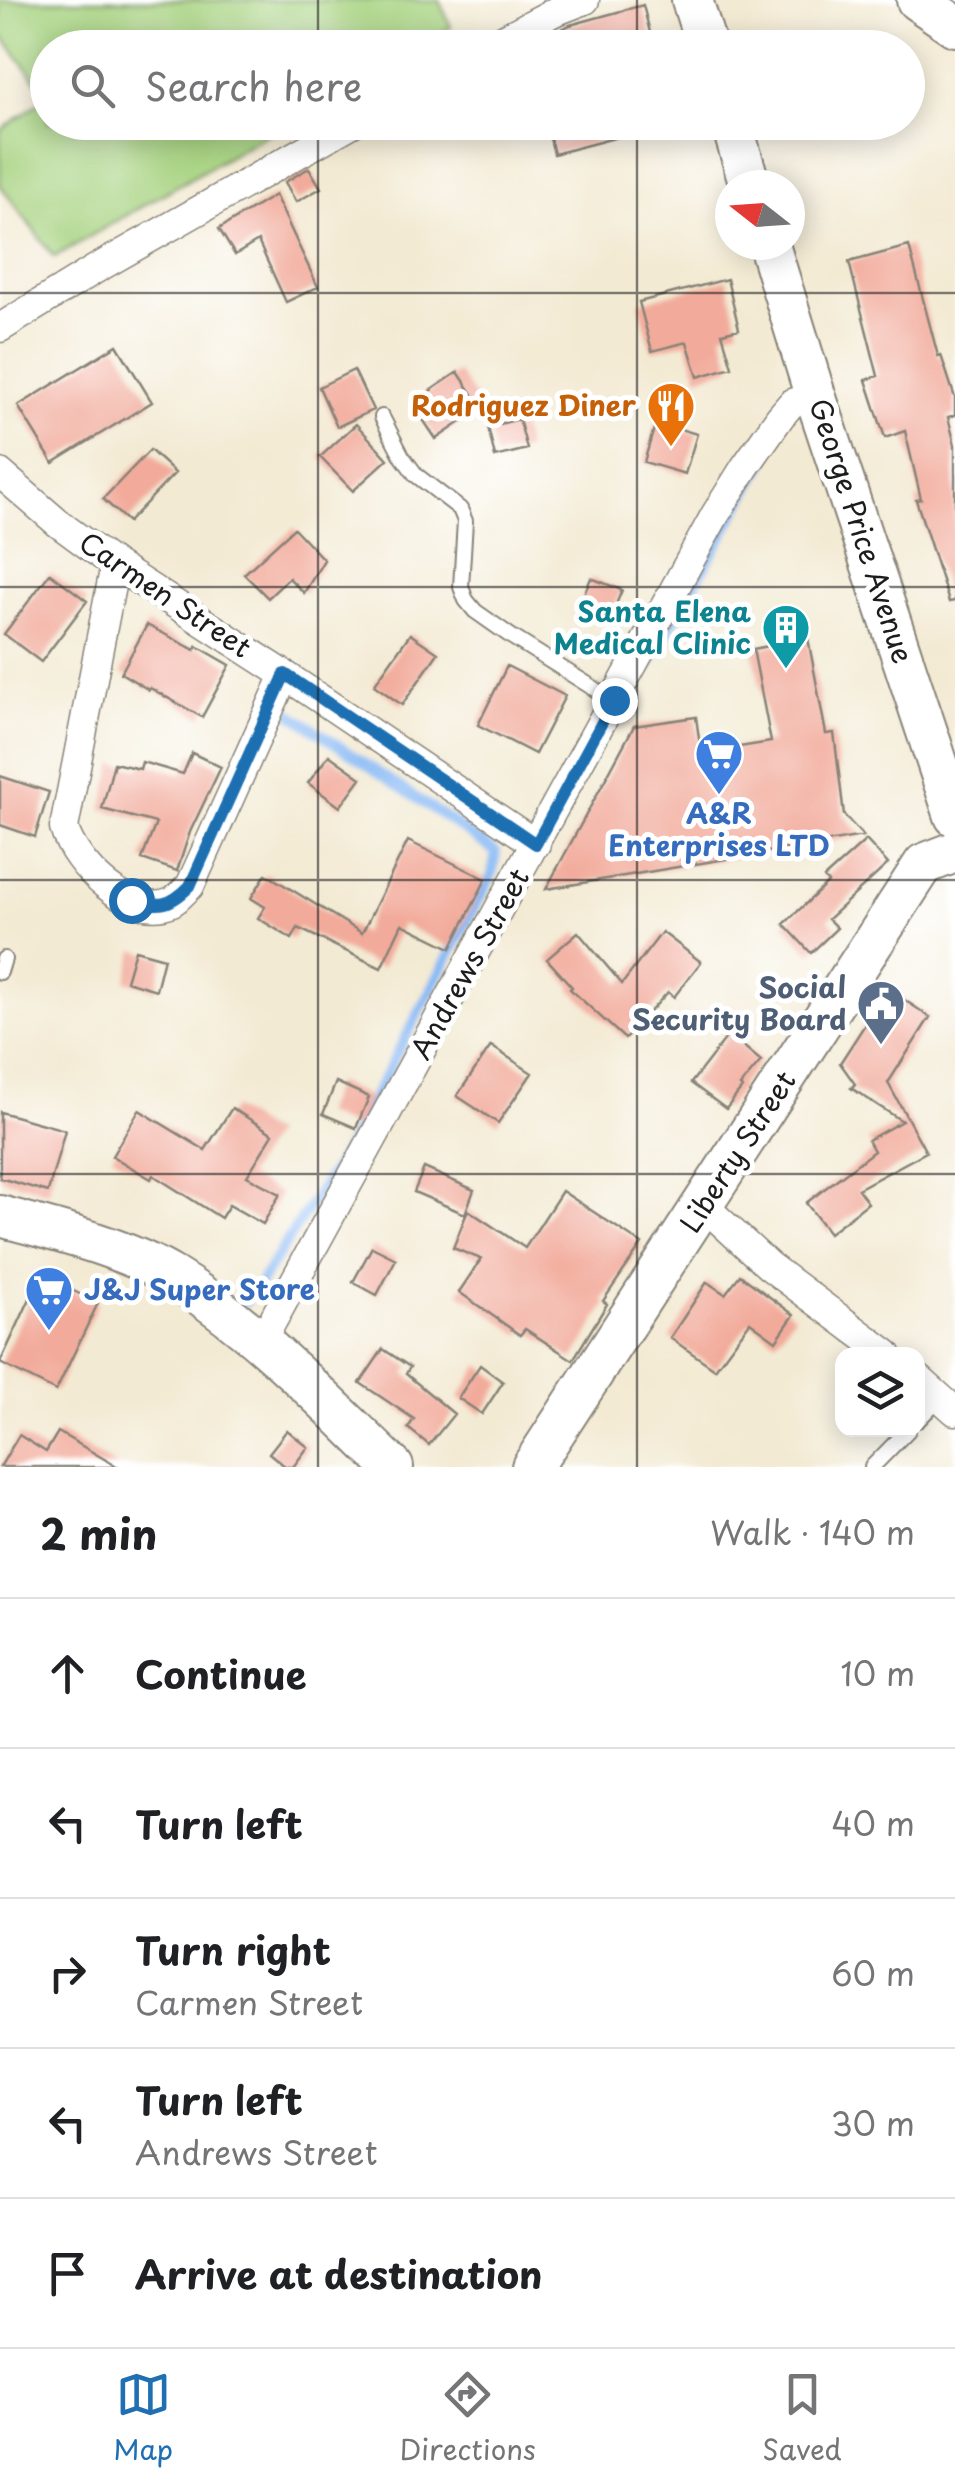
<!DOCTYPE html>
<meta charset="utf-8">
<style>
body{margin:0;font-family:"Playpen Sans",sans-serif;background:#f6f6f6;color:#202124}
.controls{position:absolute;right:30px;bottom:30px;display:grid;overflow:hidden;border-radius:20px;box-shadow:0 5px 25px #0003}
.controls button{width:90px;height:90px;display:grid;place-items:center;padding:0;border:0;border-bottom:2px solid #e0e0e0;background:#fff;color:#202124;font:50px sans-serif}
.compass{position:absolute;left:715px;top:170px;width:90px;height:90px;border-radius:50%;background:#fff;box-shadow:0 5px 25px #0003;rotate:287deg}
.stop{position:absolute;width:30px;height:30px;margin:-22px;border:8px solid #1f6fb2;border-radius:50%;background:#fff}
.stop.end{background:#1f6fb2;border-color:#fff;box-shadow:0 2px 10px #0008}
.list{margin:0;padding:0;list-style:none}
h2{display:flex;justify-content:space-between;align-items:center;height:130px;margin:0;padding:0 40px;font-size:42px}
h2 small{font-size:32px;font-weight:400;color:#757577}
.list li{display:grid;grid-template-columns:65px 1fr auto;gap:30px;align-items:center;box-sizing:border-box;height:150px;padding:0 40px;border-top:2px solid #e0e0e0}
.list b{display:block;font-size:38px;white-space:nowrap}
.list p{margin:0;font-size:32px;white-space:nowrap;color:#757577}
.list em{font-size:32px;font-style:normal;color:#757577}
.icon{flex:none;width:55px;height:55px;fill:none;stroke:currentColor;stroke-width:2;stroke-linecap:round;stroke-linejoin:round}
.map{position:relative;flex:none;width:955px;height:1467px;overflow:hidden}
.search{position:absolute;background:#fff;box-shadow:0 5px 25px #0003;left:30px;right:30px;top:30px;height:110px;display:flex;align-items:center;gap:25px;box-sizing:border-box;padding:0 35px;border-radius:55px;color:#757577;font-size:38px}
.sheet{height:880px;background:#fff}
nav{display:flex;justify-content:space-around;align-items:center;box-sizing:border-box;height:140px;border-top:2px solid #e0e0e0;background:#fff;font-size:28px;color:#757577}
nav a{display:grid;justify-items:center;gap:5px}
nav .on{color:#1f6fb2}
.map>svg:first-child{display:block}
</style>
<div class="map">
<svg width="955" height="1467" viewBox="0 0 955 1467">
<rect width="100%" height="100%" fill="#fff"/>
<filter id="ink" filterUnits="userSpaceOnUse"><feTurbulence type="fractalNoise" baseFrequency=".01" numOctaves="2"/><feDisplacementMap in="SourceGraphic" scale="20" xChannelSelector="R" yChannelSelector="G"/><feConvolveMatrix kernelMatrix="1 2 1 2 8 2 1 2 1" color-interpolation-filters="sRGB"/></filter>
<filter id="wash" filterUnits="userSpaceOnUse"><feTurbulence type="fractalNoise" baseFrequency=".0048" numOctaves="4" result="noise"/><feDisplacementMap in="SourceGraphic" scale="40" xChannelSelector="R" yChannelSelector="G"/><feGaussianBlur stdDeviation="2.25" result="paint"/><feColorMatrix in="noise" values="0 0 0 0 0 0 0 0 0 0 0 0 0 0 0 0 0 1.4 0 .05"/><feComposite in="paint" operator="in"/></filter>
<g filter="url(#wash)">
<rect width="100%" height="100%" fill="#f3ead3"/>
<!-- green -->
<path fill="#a6d27f" stroke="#61774e" stroke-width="2.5" d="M0 0H439L451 27 415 48H48L47 95 0 33Z
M47 97 48 122 286 123 54 257 0 185V131Z"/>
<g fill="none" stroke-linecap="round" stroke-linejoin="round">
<!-- stream -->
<path stroke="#88baf5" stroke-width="10" d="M637 685 765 461
M234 1306 247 1300 262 1280 345 1151 492 875 496 852 277 704"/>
</g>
<g id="blocks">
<!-- building -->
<path fill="#f2ab9b" d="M643 5 654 48H524L570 25Z
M546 122H636L637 132 554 154Z
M309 168 321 188 296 202 285 182Z
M275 195 318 287 286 302 258 241 235 255 219 229Z
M909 246 938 356 941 355 955 398V415L948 417 955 445V601L949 602 916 500 921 499 905 431 885 438 866 380 878 376 849 262Z
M727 279 739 329 722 333 732 367 698 377 687 342 652 351 639 302Z
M117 345 152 402 53 463 18 406Z
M354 370 373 410 337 427 319 387Z
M458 372 482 408 436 439 412 403Z
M519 419 527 449 495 457 488 427Z
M656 422 697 434 685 474 644 462Z
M356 424 388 459 353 491 320 457Z
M150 450 175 473 128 522 103 499Z
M294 528 324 560 304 593 289 578 268 598 244 574Z
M50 573 87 601 41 662 4 634Z
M591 578 622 590 610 619 579 606Z
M147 625 195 650 197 646 230 665 202 717 150 688 149 690 121 673Z
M410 634 438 653 402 705 374 685Z
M808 638 826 734 834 733 844 815 863 836 546 889 634 726 696 717 701 753 771 742 753 649Z
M507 666 565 696 535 754 478 725Z
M192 753 221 767 190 832 177 871 142 859 156 823 102 809 114 763 140 769 142 762 183 774Z
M329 755 361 778 340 807 308 783Z
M0 776 49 792 35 837 0 825Z
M866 840 888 864 828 919 837 928 811 953 784 924 828 883 824 878Z
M408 841 486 879 451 948 402 924 381 968 298 928 292 939 258 918 265 907 251 898 266 874 362 933Z
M578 932 622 984 662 932 701 962 674 997 668 992 625 1039 570 989 572 987 547 959Z
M135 950 164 958 156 990 126 981Z
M888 989 930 1017 888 1083 926 1152 858 1189 868 1203 829 1233 806 1203 874 1151 868 1140 902 1121 851 1088 855 1084 840 1063Z
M729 1034 761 1061 740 1086 742 1088 726 1109 691 1083Z
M491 1046 532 1073 498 1123 457 1096Z
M336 1082 369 1097 356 1128 323 1114Z
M232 1108 273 1134 247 1176 280 1194 263 1224 229 1205 221 1218 153 1175 151 1179 112 1156 139 1110 205 1150Z
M0 1112 65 1130 48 1192 0 1178Z
M424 1168 474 1190 465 1214 414 1192Z
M562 1191 642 1244 603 1301 607 1304 573 1360 525 1329 520 1335 459 1292 481 1259 453 1248 468 1210 525 1248Z
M372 1247 396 1259 377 1295 353 1282Z
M41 1275 98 1303 56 1391 0 1363Z
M740 1275 794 1315 776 1341 750 1322 715 1369 670 1338 707 1282 725 1294Z
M383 1349 410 1367 406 1374 454 1414 429 1445 408 1428 414 1419 360 1383Z
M480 1365 503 1382 482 1414 458 1398Z
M287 1430 308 1447 293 1467H286L269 1453Z
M58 1432 118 1467H0L19 1435 46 1452Z"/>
</g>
</g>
<g filter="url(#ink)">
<use href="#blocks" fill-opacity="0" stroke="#888378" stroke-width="2.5"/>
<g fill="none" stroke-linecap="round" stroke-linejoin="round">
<!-- lane casing -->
<g stroke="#888378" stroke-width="18">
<path id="lane" d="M382 417 402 456 416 475 460 509 465 521 461 587 466 600 475 611 512 637 614 701
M0 972 4 959
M918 1420 940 1397
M872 1467 908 1430"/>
</g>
<!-- street casing -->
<g stroke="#888378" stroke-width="31">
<path id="street" d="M486 48 554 12 585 0
M0 328 94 270 354 122
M0 473 58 523 115 565 285 675 536 844
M115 565 64 828C74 864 131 921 172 902 178 899 184 891 190 886L285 675
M703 1205 769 1266 887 1354
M261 1342 715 515 745 467 780 417 792 403 815 395
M918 1378 955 1411"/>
</g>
<!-- secondary casing -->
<g stroke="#888378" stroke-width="44">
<path id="secondary" d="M692 0 707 48
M917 0 955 26
M731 122 750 185
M769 245 815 395 955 816
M0 1216C56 1231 123 1247 173 1277 256 1328 323 1400 393 1467
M532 1467 924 864 955 852"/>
</g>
<!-- lane -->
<use href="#lane" stroke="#fff" stroke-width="14"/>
<!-- street -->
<use href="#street" stroke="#fff" stroke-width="28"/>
<!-- secondary -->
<use href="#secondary" stroke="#fff" stroke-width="40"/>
</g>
</g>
<g fill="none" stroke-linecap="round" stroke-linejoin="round" filter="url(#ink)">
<!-- route -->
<path stroke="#1f6fb2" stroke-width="12" d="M131 900C160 906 168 908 190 886L285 674 536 844 614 700"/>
</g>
<!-- grid -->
<path fill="none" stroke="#1c1c1c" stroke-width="2.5" stroke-opacity="0.55" d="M318 0V48M637 0V48M318 122V1467M637 122V1467M0 293H955M0 587H955M0 880H955M0 1174H955"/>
<!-- icons -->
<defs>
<g id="restaurant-pin" transform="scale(2.5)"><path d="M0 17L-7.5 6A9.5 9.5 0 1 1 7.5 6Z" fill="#e8710a" stroke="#fff"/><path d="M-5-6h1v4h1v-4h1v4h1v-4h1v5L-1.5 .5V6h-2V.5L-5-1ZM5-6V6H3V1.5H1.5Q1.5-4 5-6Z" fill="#fff"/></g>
<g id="building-pin" transform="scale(2.5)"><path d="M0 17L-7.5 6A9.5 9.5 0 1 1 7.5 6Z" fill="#0f9aa8" stroke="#fff"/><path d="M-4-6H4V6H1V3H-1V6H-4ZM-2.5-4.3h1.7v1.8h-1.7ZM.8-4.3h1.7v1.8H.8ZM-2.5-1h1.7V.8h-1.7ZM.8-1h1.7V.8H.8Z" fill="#fff"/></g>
<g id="supermarket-pin" transform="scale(2.5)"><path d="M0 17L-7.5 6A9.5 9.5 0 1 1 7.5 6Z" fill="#3f7fe0" stroke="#fff"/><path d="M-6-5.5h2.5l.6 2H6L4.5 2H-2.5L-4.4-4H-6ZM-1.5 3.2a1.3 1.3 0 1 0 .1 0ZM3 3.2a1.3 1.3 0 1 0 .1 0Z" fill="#fff"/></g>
<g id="civic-pin" transform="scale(2.5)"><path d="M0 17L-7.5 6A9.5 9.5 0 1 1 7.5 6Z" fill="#5c6f8a" stroke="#fff"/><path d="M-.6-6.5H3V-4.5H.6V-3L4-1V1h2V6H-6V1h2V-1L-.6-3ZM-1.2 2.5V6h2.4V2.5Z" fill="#fff"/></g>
</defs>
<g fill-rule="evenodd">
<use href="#restaurant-pin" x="671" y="406"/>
<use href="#building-pin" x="786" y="628"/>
<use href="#supermarket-pin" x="719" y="754"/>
<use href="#civic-pin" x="881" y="1004"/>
<use href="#supermarket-pin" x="49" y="1290"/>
</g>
<g text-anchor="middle" stroke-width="10" stroke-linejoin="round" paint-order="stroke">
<!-- food labels -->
<g font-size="28" font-weight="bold" fill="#c56008" stroke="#fff" text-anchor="end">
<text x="636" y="416">Rodriguez Diner</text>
</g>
<!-- street labels -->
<g font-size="28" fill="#1c1c1c" stroke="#fff">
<text transform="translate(861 531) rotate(72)" y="10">George Price Avenue</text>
<text transform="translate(165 595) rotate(34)" y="10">Carmen Street</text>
<text transform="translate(470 964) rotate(-61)" y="10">Andrews Street</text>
<text transform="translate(738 1152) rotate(-57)" y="10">Liberty Street</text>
</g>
<!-- culture labels -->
<g font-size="28" font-weight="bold" fill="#0d838f" stroke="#fff" text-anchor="end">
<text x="751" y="622">Santa Elena<tspan x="751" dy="32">Medical Clinic</tspan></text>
</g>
<!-- shop labels -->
<g font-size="28" font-weight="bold" fill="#366cbe" stroke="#fff">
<text x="719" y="824">A&amp;R<tspan x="719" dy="32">Enterprises LTD</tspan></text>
<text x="84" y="1300" text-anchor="start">J&amp;J Super Store</text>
</g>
<!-- service labels -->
<g font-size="28" font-weight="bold" fill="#4e5e75" stroke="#fff" text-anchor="end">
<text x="846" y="998">Social<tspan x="846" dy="32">Security Board</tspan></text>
</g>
</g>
</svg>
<div class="controls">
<button><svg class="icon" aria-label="layers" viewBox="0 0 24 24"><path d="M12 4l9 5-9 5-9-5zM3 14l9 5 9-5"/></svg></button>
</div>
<svg class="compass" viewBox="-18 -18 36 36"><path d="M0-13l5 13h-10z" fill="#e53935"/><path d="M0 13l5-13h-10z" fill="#757577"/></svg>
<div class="stop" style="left:131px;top:900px"></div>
<div class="stop end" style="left:614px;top:700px"></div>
<div class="search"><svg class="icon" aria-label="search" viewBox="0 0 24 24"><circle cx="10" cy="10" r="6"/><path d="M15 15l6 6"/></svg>Search here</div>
</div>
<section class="sheet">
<h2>2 min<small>Walk · 140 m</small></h2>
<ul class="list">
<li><svg class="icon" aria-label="ahead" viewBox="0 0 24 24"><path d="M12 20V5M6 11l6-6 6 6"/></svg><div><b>Continue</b></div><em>10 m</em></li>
<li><svg class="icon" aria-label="left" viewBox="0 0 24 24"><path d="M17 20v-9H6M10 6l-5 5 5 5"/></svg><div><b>Turn left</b></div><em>40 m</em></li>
<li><svg class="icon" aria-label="right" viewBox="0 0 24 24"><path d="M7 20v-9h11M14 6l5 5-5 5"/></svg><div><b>Turn right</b><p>Carmen Street</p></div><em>60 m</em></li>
<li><svg class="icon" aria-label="left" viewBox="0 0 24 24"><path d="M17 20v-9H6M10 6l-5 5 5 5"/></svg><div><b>Turn left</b><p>Andrews Street</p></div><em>30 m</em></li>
<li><svg class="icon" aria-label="arrive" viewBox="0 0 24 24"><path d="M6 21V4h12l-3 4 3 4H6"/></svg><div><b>Arrive at destination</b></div></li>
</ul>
</section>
<nav>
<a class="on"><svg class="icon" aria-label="map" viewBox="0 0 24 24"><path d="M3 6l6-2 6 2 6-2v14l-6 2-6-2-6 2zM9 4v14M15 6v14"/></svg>Map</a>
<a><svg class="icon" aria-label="directions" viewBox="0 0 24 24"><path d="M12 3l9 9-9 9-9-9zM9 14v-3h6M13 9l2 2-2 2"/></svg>Directions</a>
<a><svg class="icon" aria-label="saved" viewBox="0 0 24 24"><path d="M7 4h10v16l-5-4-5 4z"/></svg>Saved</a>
</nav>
